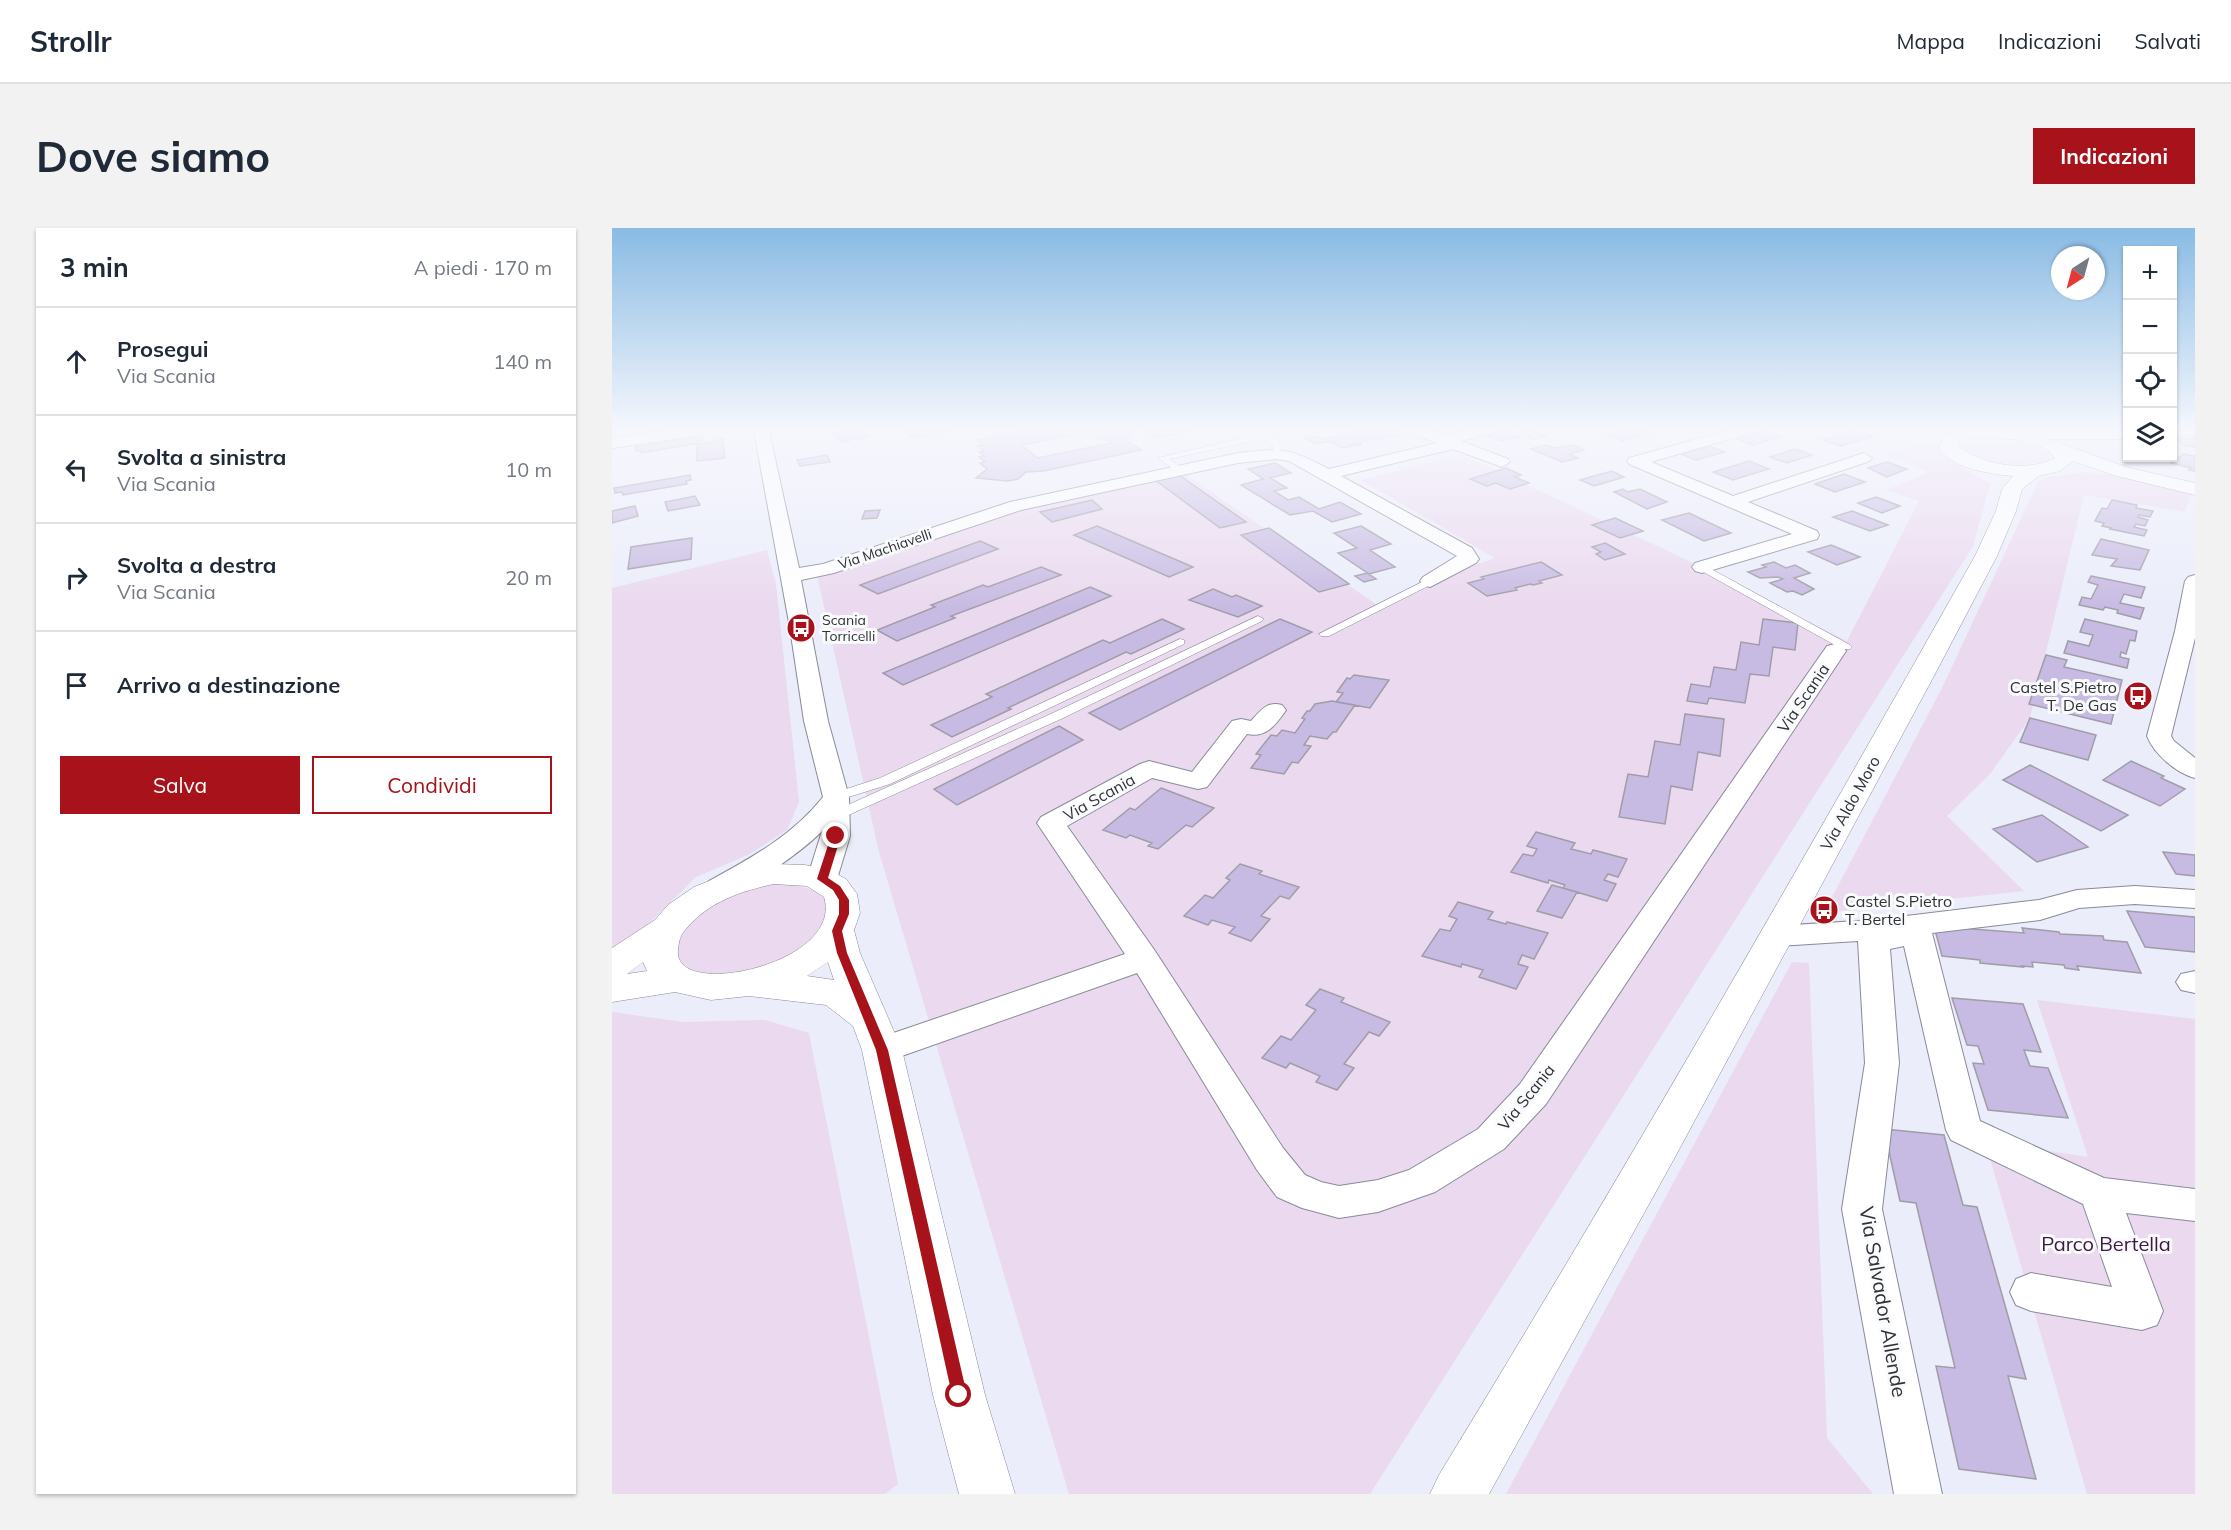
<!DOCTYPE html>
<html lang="it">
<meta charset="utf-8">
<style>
body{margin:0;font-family:Mulish,sans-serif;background:#f2f2f3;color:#1f2937}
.controls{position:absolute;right:18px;top:18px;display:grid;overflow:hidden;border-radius:0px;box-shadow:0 2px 4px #0004}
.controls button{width:54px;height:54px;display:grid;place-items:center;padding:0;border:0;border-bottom:2px solid #e0e1e3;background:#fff;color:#1f2937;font:30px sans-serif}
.compass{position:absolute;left:1439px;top:18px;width:54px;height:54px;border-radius:50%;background:#fff;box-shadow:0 2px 4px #0004;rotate:216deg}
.stop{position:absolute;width:18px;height:18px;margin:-14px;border:4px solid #a8121b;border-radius:50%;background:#fff}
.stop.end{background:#a8121b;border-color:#fff;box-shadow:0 2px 6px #0008}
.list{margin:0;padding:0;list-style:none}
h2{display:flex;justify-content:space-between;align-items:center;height:78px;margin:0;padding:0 24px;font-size:26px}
h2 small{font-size:20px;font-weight:400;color:#747a83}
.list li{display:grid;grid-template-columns:39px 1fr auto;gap:18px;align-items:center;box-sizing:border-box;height:108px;padding:0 24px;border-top:2px solid #e0e1e3}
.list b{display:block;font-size:22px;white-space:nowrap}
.list p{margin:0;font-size:20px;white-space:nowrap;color:#747a83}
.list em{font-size:20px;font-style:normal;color:#747a83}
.actions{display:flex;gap:12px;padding:18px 24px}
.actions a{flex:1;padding:14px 0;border:2px solid #a8121b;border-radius:0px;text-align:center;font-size:21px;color:#a8121b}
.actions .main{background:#a8121b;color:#fff}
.icon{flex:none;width:33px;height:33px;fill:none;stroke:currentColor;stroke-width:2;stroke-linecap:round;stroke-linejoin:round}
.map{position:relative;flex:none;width:1583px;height:1266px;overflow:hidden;border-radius:0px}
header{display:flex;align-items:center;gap:36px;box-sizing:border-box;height:84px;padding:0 30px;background:#fff;border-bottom:2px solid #e0e1e3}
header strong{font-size:28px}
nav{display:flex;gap:33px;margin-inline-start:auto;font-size:21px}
.intro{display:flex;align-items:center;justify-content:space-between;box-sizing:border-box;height:144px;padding:0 36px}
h1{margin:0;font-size:42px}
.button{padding:15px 27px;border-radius:0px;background:#a8121b;color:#fff;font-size:21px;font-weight:700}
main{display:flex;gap:36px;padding:0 36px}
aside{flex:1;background:#fff;border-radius:0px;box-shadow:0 2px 4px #0004}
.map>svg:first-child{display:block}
</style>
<header>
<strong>Strollr</strong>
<nav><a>Mappa</a><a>Indicazioni</a><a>Salvati</a></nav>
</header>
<div class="intro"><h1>Dove siamo</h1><a class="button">Indicazioni</a></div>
<main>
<aside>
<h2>3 min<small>A piedi · 170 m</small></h2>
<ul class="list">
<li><svg class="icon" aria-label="ahead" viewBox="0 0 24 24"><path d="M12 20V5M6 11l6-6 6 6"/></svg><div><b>Prosegui</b><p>Via Scania</p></div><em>140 m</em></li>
<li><svg class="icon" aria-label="left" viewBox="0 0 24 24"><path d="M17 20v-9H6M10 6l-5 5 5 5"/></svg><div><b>Svolta a sinistra</b><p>Via Scania</p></div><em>10 m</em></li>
<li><svg class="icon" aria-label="right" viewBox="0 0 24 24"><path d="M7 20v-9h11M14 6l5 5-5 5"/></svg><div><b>Svolta a destra</b><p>Via Scania</p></div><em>20 m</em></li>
<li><svg class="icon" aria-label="arrive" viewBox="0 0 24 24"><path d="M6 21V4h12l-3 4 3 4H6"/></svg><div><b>Arrivo a destinazione</b></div></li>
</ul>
<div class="actions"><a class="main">Salva</a><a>Condividi</a></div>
</aside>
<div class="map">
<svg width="1583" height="1266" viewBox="0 0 1583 1266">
<rect width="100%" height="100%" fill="#ebedfa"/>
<!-- green -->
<path fill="#ebd9ef" d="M1380 208C1402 210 1421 213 1439 227L1434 233C1404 239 1372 238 1347 217L1357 210Z
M1319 211 1340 233 1378 256 1361 318 758 1266H457L267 624 204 343 404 278 567 242 767 378 818 353 883 330 749 252 849 226 1090 339 1235 413 1307 273 1275 262 1317 244 1275 227Z
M1472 244 1501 247 1579 266 1573 284 1472 267 1418 490 1378 546 1335 588 1412 663 1227 683 1216 677 1331 458 1427 252 1441 248Z
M155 322 164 356 187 574 175 602 136 627 84 649 0 732V360Z
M154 655C176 655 232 659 211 696 188 734 122 759 80 741 40 723 84 681 106 670 121 663 139 660 154 655Z
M1180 734 1197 735 1215 1210 1261 1266H894Z
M1425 772 1583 791V1266H1475L1373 913 1476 929Z
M0 784 71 794 153 792 197 805 286 1256 273 1266H0Z"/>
<!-- building -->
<path fill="#c8bbe3" stroke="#a09ca8" stroke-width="1.5" d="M227 203H253L257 208 229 214 222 206 229 205Z
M293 203H339L300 210Z
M410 203H479L409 217 426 230 500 215 495 212 484 211 487 206 482 203H527L519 204 514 213 529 222 432 243 414 244 406 251 396 253 364 250 375 241 368 235 373 234 367 229 372 228 367 224 372 223 365 218 371 217 365 212Z
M533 203H577L545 210Z
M752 203H787L793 206 750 213 749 216 731 220 717 213 704 216 693 210 702 208 713 211 730 207 734 209 748 206 745 204Z
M893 203 907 209 889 213 874 207Z
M920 203 934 208 922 211 905 204Z
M1014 203H1029L1038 206 1010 213 995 207Z
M1150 203 1168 209 1141 217 1123 210Z
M1241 203 1261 208 1229 218 1210 212Z
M90 208 91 212 85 213 87 215 29 225 28 222 24 223 23 219Z
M111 211 113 230 85 233V217Z
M1564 211H1583V219L1572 217Z
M935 217 942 220 962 217 972 222 957 226 966 230 950 234 919 221Z
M1097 218 1113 224 1084 232 1069 226Z
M1183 221 1200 227 1175 235 1158 229Z
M1572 226 1583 228V243L1577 242 1579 240 1559 235Z
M215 227 218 234 188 238 185 232Z
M1137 233 1157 241 1121 252 1101 244Z
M1275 234 1295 241 1275 249 1256 240Z
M663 235 679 245 658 250 675 260 662 263 676 272 687 269 707 281 728 274 749 286 720 294 701 283 678 287 629 257 651 251 636 241Z
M894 240 909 247 903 249 917 255 898 261 884 255 875 258 858 251Z
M1000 243 1012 249 982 258 968 252Z
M1232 246 1253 254 1223 264 1203 256Z
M78 247 79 252 74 253 75 256 11 267 10 264 3 265 2 260Z
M567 247 634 294 608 300 543 252Z
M1011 261 1015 264 1028 261 1055 274 1035 281 1002 264Z
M83 268 88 277 56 283 53 274Z
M1264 269 1288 278 1270 285 1246 275Z
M480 272 490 281 440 294 428 284Z
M1500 272 1525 277 1524 280 1541 283 1538 289 1527 287 1526 289 1536 292 1533 298 1524 296 1522 299 1535 302 1532 308 1498 301 1499 300 1490 298 1492 295 1483 293 1490 280 1495 281Z
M23 278 26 288 0 295V283Z
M268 282 265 290 250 291 253 283Z
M1240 283 1276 297 1258 303 1221 289Z
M1077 285 1119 305 1092 313 1050 292Z
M1003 290 1031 303 1008 310 980 297Z
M485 298 581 339 557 349 462 307Z
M749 298 779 316 758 322 783 339 757 346 726 325 745 320 722 305Z
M657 300 737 356 707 364 629 307Z
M80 310 79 331 16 341 19 319Z
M1489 311 1537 322 1528 342 1499 338 1505 331 1480 327Z
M368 313 386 321 266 366 248 357Z
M993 315 1013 326 993 332 984 326 989 324 980 319Z
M1219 317 1248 329 1225 337 1196 324Z
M929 334 950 347 927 353 930 355 921 357 918 356 903 360 905 362 875 368 856 355 872 351 869 349Z
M1162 334 1174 340 1183 337 1198 345 1182 350 1202 361 1190 367 1181 363 1175 364 1158 355 1171 351 1166 349 1148 350 1136 344 1154 339 1150 337Z
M429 339 449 347 339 388 343 390 285 413 265 402 323 379 319 377 371 357 376 359Z
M755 345 764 351 752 354 743 348Z
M1479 348 1533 359 1529 370 1512 366 1508 375 1532 380 1528 391 1505 385 1506 382 1493 379 1491 382 1467 377 1470 369 1479 371 1486 357 1476 354Z
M478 359 499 368 291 457 271 445Z
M601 361 620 369 624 367 650 378 626 389 577 372Z
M550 391 572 401 519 426 514 424 396 480 399 481 340 509 319 497 380 469 374 466 491 412 498 415Z
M668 391 700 404 508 502 477 485Z
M1151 391 1186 395 1183 422 1161 419 1157 448 1138 446 1133 475 1097 470 1095 476 1075 473 1079 456 1098 459 1102 439 1124 442 1129 414 1147 417Z
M1473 391 1525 403 1523 413 1518 412 1514 426 1509 424 1508 429 1517 431 1515 440 1452 425 1456 413 1477 418 1481 407 1468 404Z
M1434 427 1455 432 1452 439 1510 452 1499 496 1417 476Z
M742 447 777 452 758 480 724 474 731 465 725 464 735 450 738 451Z
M720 473 743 477 724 504H721L715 511 698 508 692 517 699 518 686 535 680 534 672 546 639 540 649 527 644 526 659 507 665 508 670 502 683 505 693 491 690 490 695 483H698L703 476Z
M1073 486 1112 491 1108 528 1086 524 1080 562 1059 558 1053 596 1007 589 1016 546 1036 549 1043 513 1068 517Z
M1418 490 1484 507 1476 532 1408 514Z
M447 498 471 512 345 577 322 561Z
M1519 533 1552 548 1549 550 1573 561 1548 578 1491 552Z
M1418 537 1516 587 1489 603 1391 552Z
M549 560 602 580 580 599 574 597 546 621 536 618 540 615 518 607 514 610 491 602 518 580 523 582Z
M1430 587 1476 619 1425 634 1381 601Z
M924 604 963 615 959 621 979 626 981 622 1015 631 1006 649 996 646 992 652 1004 656 995 673 951 660 953 657 937 652 936 655 899 644 911 626 921 628 925 621 915 618Z
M1551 624 1583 627V648L1564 646Z
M628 636 650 643 647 646 687 659 677 671 668 668 649 688 658 691 639 713 617 705 623 699 600 692 596 697 572 688 593 667 601 670 618 652 614 650Z
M940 657 965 664 950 690 925 683Z
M846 674 881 684 876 691 894 696 895 694 936 705 922 731 910 727 906 736 916 739 904 761 867 749 871 742 850 736 849 739 810 728 828 701 838 703 845 691 837 688Z
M1515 683 1583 689V724L1533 719Z
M1322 698 1412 705 1410 700 1447 704 1448 706 1491 708 1492 712 1515 714 1529 745 1465 738 1467 742 1453 740 1452 737 1420 734 1421 739 1410 738 1411 739 1368 735V732L1330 728Z
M708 761 732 770 729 774 778 794 767 808 757 804 732 836 742 840 725 862 704 854 708 848 678 835 674 840 650 830 669 808 679 812 704 782 694 777Z
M1340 770 1411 776 1429 824 1412 822 1418 838 1436 840 1456 890 1376 882 1361 835 1372 836 1366 818 1355 817Z
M1272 901 1332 907 1351 977 1365 979 1414 1151 1396 1148 1424 1251 1347 1241 1324 1138 1343 1140 1304 975 1288 973Z"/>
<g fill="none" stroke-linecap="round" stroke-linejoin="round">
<!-- lane casing -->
<g stroke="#898b97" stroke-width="1">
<path id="lane" d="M641 203H647L670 215 667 228H661L662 218 650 211 557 231 570 240V244L567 245 546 230 644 207Z
M1090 336 1238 417 1240 419 1238 421H1230L1086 341 1085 339Z
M818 350 822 351V355L717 408H709L707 406Z
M646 388 652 391 650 393 449 491 230 590H220L218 587 220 584 441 485Z
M568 411 572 412V416L278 556 224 573 217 569 219 566 268 550Z"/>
</g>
<!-- street casing -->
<g stroke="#898b97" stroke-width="2">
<path id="street" d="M52 203H89L81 208 0 220V210Z
M142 203H157L187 340 211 336 398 274 626 225C670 220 677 220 717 241L825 215 803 206 801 203H821L833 207 853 203H879L877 206 849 213 896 231 898 234 890 239 841 221 729 248 860 320 867 331 864 335 818 359 811 357 808 353 811 349 845 328 677 233 664 231 626 235 409 282 222 345 189 352 216 493 237 569 238 608 225 651 220 657 210 660 200 657 195 651 210 603C192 622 135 663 111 668 105 669 102 668 97 667L92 660 97 653C139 630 180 608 211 569L192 493 178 400Z
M1114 203H1138L1135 206 1039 234 1121 268 1246 227 1252 225 1260 230 1258 233 1136 274 1205 303 1207 307 1205 311 1090 345 1083 343 1080 339 1083 335 1180 306 1017 236 1015 233 1017 230Z
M1393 203H1516V211H1398L1390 206Z
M1560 203H1583V206L1560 210Z
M1583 347V410L1559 508 1562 513 1583 530V550C1564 545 1542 526 1535 508L1563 403 1573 353 1576 349Z
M1223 416 1231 418 1234 423 934 876 892 921 823 964 766 984 727 990 690 980 665 969 645 942 525 745 270 835 258 831 253 822 258 813 513 726 425 595 429 589 528 536 537 533 580 544 620 493 629 491 639 493C649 482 655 473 670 477L674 482C664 497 654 510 635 506L595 559 586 561 540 550 455 598 543 723 671 920 693 947 709 954 727 958 766 952 797 942 866 901 908 856 1215 418Z
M1523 658 1583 662V680L1523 676 1467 680 1428 692 1320 705 1368 893 1492 950 1583 961V993L1514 985 1551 1083 1545 1097 1530 1102 1419 1083 1404 1077 1398 1064 1404 1051 1419 1045 1500 1059 1471 976 1339 912 1334 902 1292 718 1278 721 1287 835 1270 981 1330 1266H1282L1230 981 1253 835 1246 713 1164 718 1153 715 1149 708 1153 701 1164 698 1261 692 1427 672 1465 662Z
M1583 743V765L1569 762 1564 754 1569 746Z"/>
</g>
<!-- secondary casing -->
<g stroke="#898b97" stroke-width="1">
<path id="secondary" d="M1348 203H1414L1514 239 1583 255V267L1501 247 1461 233 1448 243 1427 248 1410 261 1404 283 1385 328 1323 446 1063 929 877 1266H818L827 1247C1012 944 1189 637 1363 328L1384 283 1390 261 1401 248C1378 246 1341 241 1327 220L1332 207ZM1364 209C1389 210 1426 208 1443 230 1415 245 1370 237 1346 218V214Z
M162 636 193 637 217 642 234 651 245 666 248 685 242 702 248 725 290 822 373 1167 403 1266H347L321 1167 250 822 241 798 214 777 137 768 99 772 63 764 0 774V720L43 692 56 677 82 659 110 648ZM162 656 195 658 212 669C233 736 60 773 66 722 67 713 68 707 74 701 96 674 129 663 162 656ZM31 734 35 743 15 746ZM216 734 222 752 195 748Z"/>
</g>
<!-- lane -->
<use href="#lane" fill="#fff" fill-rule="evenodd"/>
<!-- street -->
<use href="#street" fill="#fff" fill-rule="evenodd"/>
<!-- secondary -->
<use href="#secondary" fill="#fff" fill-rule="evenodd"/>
</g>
<!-- sky -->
<linearGradient id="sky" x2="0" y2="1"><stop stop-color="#89bbe4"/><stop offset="0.53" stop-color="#f6f7fd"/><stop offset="1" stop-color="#f6f7fd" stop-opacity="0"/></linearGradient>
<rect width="1583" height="380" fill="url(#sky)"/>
<!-- route -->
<path fill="#a8121b" d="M224 605 229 608 216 650 228 658 237 672V686L230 703 235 725 276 822 355 1167 353 1173 347 1175 342 1173 340 1167 264 822 225 725 220 703 227 686V672L221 662 205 651 219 608Z"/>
<!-- icons -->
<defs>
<g id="bus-disc" transform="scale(1.5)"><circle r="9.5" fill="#a8121b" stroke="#fafbfd"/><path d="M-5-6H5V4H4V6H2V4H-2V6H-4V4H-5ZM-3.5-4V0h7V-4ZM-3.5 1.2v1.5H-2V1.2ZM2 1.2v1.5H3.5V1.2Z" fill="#fff"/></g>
</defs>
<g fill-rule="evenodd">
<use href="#bus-disc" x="189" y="400"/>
<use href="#bus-disc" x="1526" y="468"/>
<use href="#bus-disc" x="1212" y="682"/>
</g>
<g text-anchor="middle" stroke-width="6" stroke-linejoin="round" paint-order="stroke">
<!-- far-street labels -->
<g font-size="14" fill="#303135" stroke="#fafbfd">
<text transform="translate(273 321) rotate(-19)" y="5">Via Machiavelli</text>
</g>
<!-- far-poi labels -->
<g font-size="14" fill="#303135" stroke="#fafbfd" text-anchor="start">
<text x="210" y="397">Scania<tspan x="210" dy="16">Torricelli</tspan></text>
</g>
<!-- poi labels -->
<g font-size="16" fill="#303135" stroke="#fafbfd" text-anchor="end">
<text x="1505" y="465">Castel S.Pietro<tspan x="1505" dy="18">T. De Gas</tspan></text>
<text x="1233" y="679" text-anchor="start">Castel S.Pietro<tspan x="1233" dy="18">T. Bertel</tspan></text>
</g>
<!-- street labels -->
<g font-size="16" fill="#303135" stroke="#fafbfd">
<text transform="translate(1191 470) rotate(-56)" y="6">Via Scania</text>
<text transform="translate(487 569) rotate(-29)" y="6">Via Scania</text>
<text transform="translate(1238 575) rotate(-61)" y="6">Via Aldo Moro</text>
<text transform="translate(914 869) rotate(-51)" y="6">Via Scania</text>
</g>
<!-- near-park labels -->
<g font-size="20" fill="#3d1944" stroke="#fafbfd">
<text x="1494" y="1023">Parco Bertella</text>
</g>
<!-- near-street labels -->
<g font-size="20" fill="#303135" stroke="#fafbfd">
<text transform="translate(1271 1074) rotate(80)" y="7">Via Salvador Allende</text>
</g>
</g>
</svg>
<div class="controls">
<button>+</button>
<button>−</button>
<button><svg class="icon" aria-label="locate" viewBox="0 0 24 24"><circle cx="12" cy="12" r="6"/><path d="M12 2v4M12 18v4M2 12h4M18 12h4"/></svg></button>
<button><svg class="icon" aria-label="layers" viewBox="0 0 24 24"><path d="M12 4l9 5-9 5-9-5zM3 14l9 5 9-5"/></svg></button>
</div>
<svg class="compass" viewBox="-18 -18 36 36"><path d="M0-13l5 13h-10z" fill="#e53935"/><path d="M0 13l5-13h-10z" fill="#747a83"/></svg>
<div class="stop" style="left:347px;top:1167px"></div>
<div class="stop end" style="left:224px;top:608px"></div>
</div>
</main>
